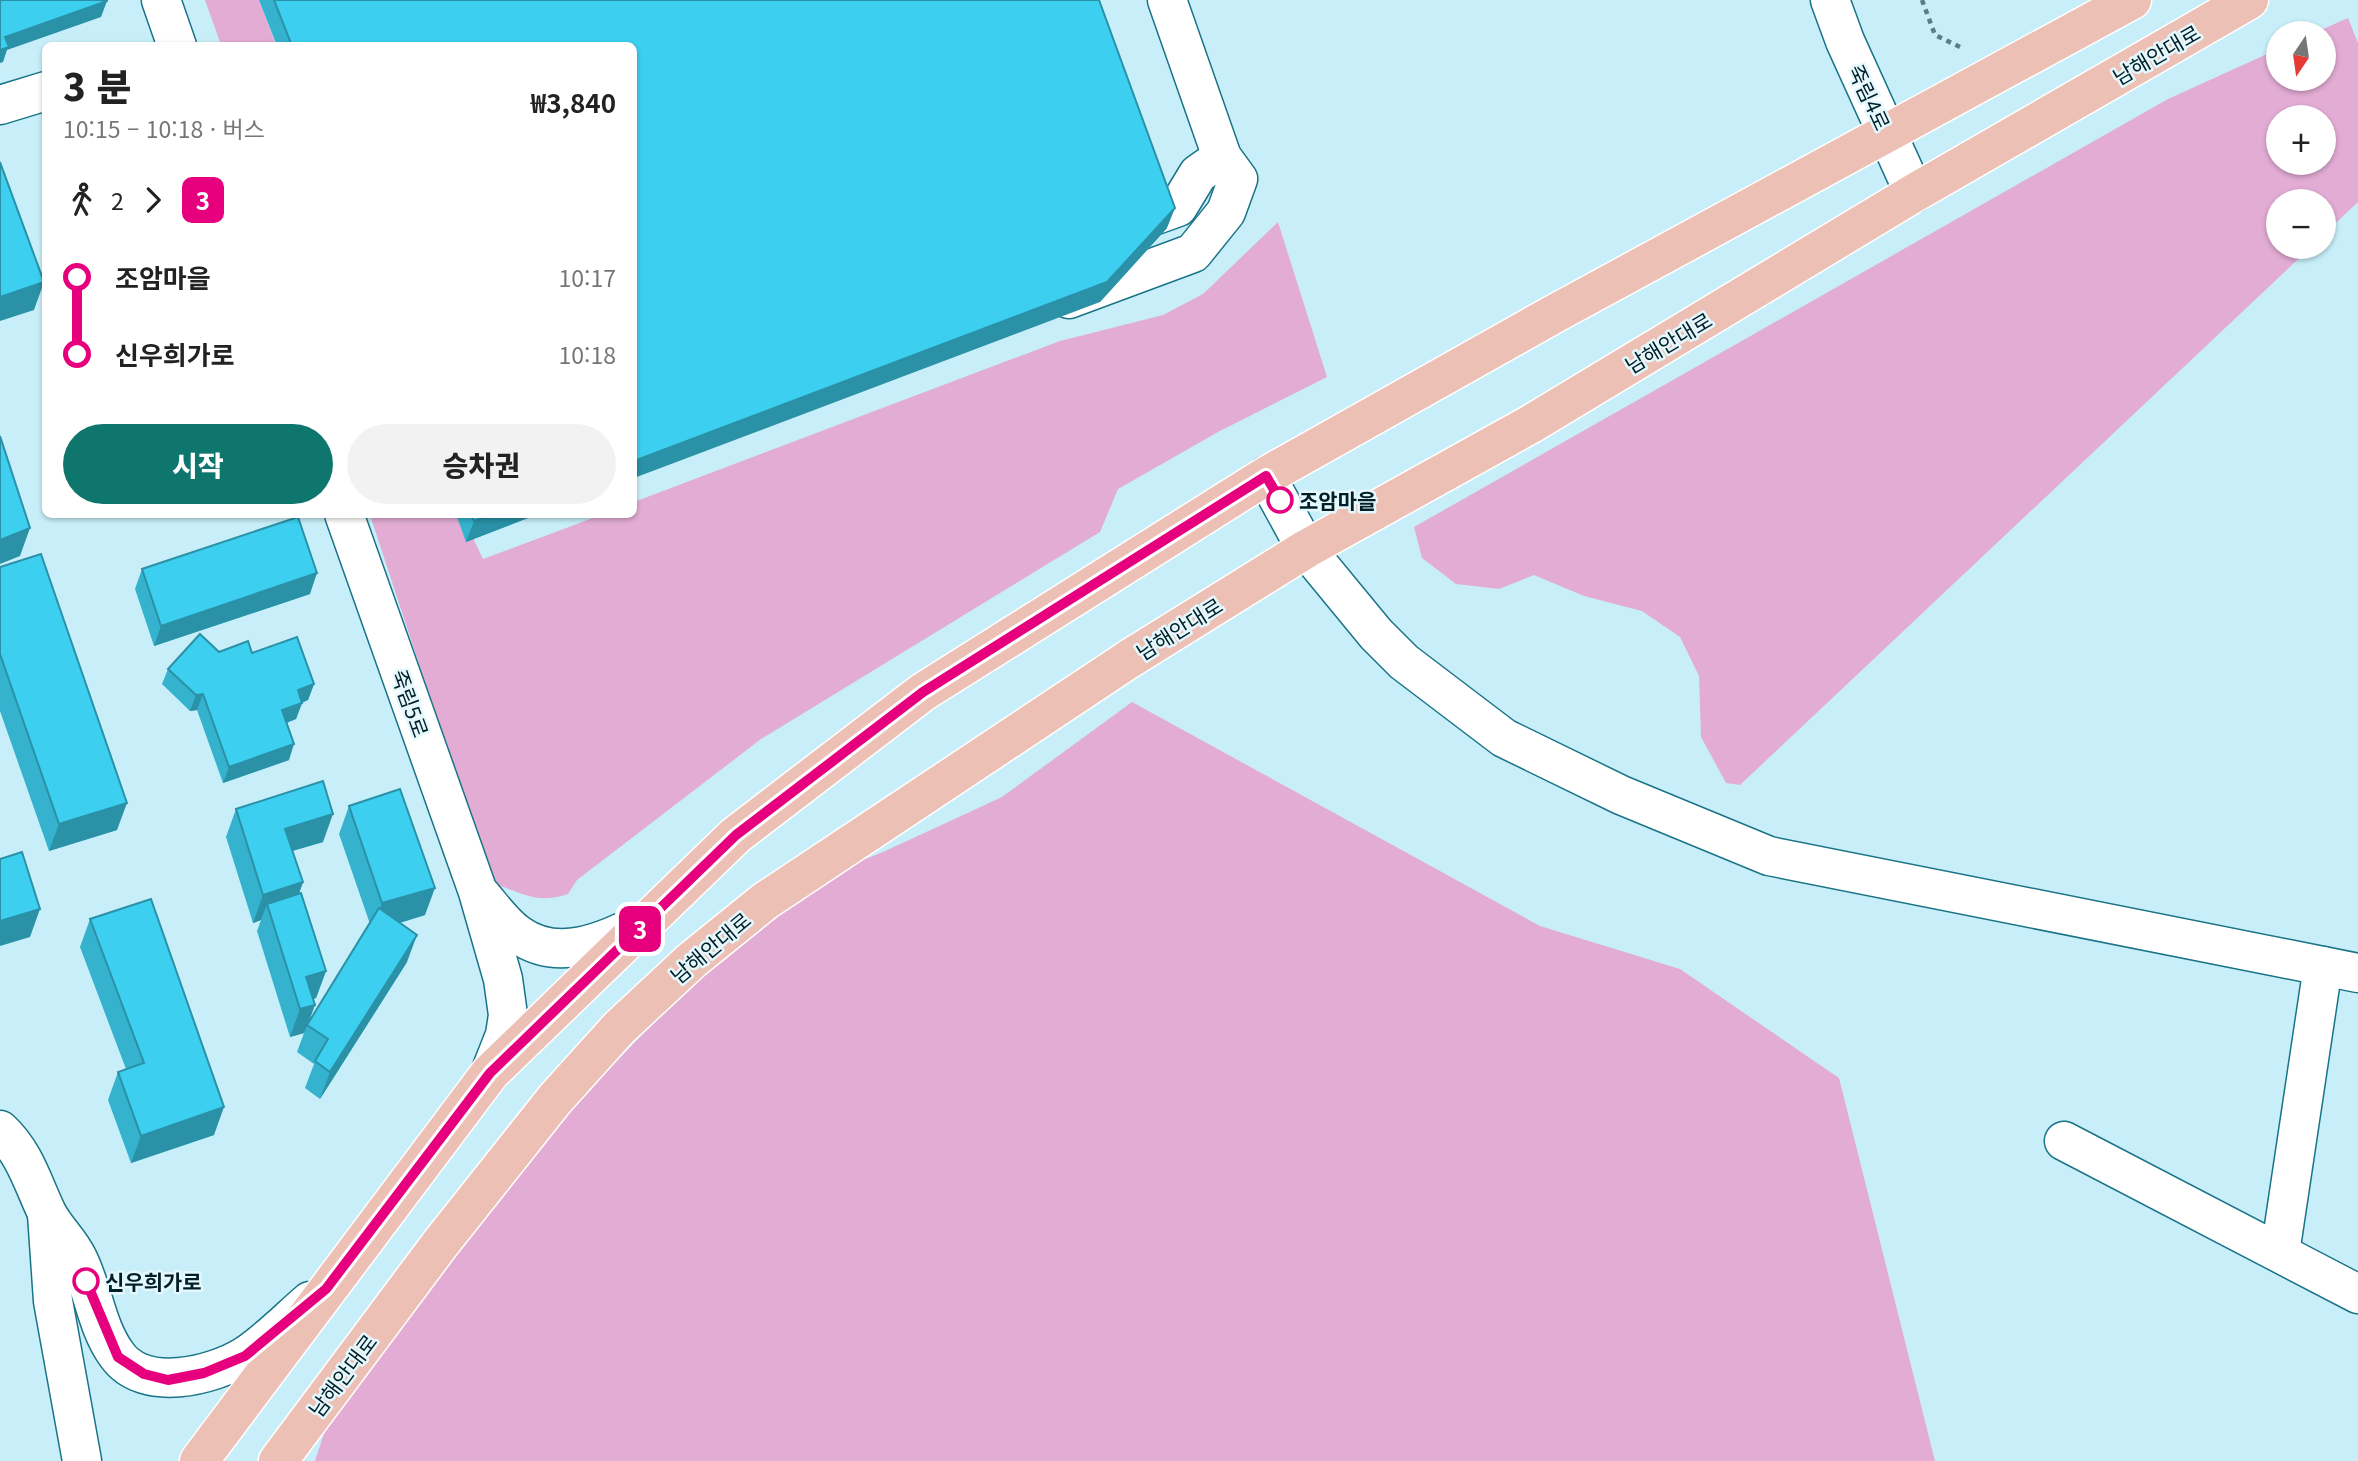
<!DOCTYPE html>
<html lang="ko">
<head>
<meta charset="utf-8">
<style>
	body { margin:0; font-family:Georgia,"Noto Sans KR",serif; background:#f2f2f2; color:#222; height:100vh; display:flex; flex-direction:column; font-size:26px; white-space:nowrap }
	* { box-sizing:border-box; margin:0 }
	p { font-size:23px; color:#767676 }
	.icon { flex:none; width:38px; height:38px; fill:none; stroke:currentColor; stroke-width:2; stroke-linecap:round; stroke-linejoin:round }
	.map { position:relative; flex:1; overflow:hidden }
	.panel { position:absolute; left:42px; top:42px; width:595px; height:476px; display:flex; flex-direction:column; background:#fff; border-radius:10px; box-shadow:0 2px 5px #0004 }
	.panel>* { flex:none }
	.badge { padding:0 14px; border-radius:10px; font-size:24px; line-height:46px }
	.needle { width:46px; rotate:193deg }
	.controls { position:absolute; left:2266px; top:21px; display:grid; gap:14px }
	.controls a { display:grid; place-items:center; width:70px; height:70px; border-radius:50%; background:#fff; box-shadow:0 2px 5px #0004; font-size:35px }
	.map>.badge { position:absolute; translate:-50% -50%; box-shadow:0 0 0 4px #fff }
	.legs { display:flex; align-items:center; gap:10px; height:77px; padding:0 21px; font-size:23px }
	.legs p { margin-inline-start:auto }
	.head { display:flex; align-items:center; justify-content:space-between; height:119px; padding:0 21px }
	h1 { font-size:38px; font-weight:800; line-height:52px }
	.cta { display:flex; gap:14px; margin-top:auto; padding:14px 21px }
	.cta a { flex:1; height:80px; border-radius:42px; background:#0f766e; color:#fff; font-size:28px; font-weight:800; line-height:80px; text-align:center }
	.cta a+a { background:#f2f2f2; color:#222 }
	ul { padding:0 21px; list-style:none }
	li { display:flex; align-items:center; gap:24px; height:77px; font-size:26px }
	li i { display:grid; place-items:center; width:10px; height:100%; margin:0 9px; background:currentColor }
	li i::after { content:''; width:18px; height:18px; margin:-9px; border:5px solid; border-radius:50%; background:#fff }
	li p { margin-inline-start:auto }
	li:first-child i { background:linear-gradient(#0000 50%,currentColor 0) }
	li:last-child i { background:linear-gradient(currentColor 50%,#0000 0) }
	.map>svg:first-child { display:block }
	.green { fill:#e2acd4; fill-rule:evenodd }
	.lines { fill:none; stroke-linecap:round; stroke-linejoin:round }
	.minor-casing { stroke:#1a7488; stroke-width:41 }
	.major-casing { stroke:#fff; stroke-width:41 }
	.path { stroke:#5a7d86; stroke-width:4.5; stroke-dasharray:5 5; stroke-linecap:butt }
	.minor { stroke:#fff; stroke-width:38 }
	.major { stroke:#ecc0b5; stroke-width:38 }
	.wall { fill:#34b2ce }
	.shaded-wall { fill:#2a91a7 }
	.building { fill:#3ccfef; stroke:#2a91a7; stroke-width:2 }
	.line-1-casing { stroke:#fff; stroke-width:16 }
	.line-1 { stroke:#e6007e; stroke-width:10 }
	.stop-1-dot { fill:#fff; stroke:#e6007e; stroke-width:3.5 }
	.labels { text-anchor:middle; dominant-baseline:central; stroke-width:5; stroke-linejoin:round; paint-order:stroke }
	.street-label { font-size:21px; fill:#001f27; stroke:#e5f8fd }
	.stop-label { font-size:21px; font-weight:bold; fill:#001f27; stroke:#e5f8fd; text-anchor:start }
</style>
</head>
<body>
<div class="map">
<svg width="2358" height="1461" viewBox="0 0 2358 1461">
	<rect width="100%" height="100%" fill="#c8eff9"/>
	<g class="green">
		<polygon points="205,0 259,0 276,45 221,45"/>
		<path d="M2348,18L2358,43V202L2324,234V201H2278V247H2311L1740,785L1726,783L1701,737L1699,676L1680,637L1642,611L1584,596L1534,575L1499,589L1456,584L1422,558L1414,527L2168,99L2278,49V79H2324V33H2314ZM2324,117V163H2278V117Z"/>
		<path d="M1278,222L1327,377L1218,432L1118,489L1100,532L761,739L577,880L568,894C535,905 522,892 491,883L370,515H462L483,559L601,515L634,514V502L1060,341L1163,315L1203,294Z"/>
		<polygon points="1132,702 1540,926 1680,969 1839,1078 1935,1461 315,1461 331,1412 519,1161 679,997 820,877 883,852 1002,797"/>
	</g>
	<g class="lines">
		<g class="minor-casing">
			<g id="minor">
				<polyline points="161,0 177,46"/>
				<polyline points="1830,0 1845,41 1914,193"/>
				<polyline points="0,105 46,91"/>
				<polyline points="1125,226 1178,207 1198,174 1222,157"/>
				<polyline points="1069,299 1193,253 1226,212 1238,179 1222,157 1167,0"/>
				<polyline points="1266,476 1306,549 1376,634 1404,662 1504,738 1621,795 1769,856 2358,973"/>
				<polyline points="344,514 478,892 503,979 508,1015 505,1035 490,1073"/>
				<path d="M482,896C493,909 505,926 519,935C559,963 604,941 642,923"/>
				<path d="M0,1130C25,1153 33,1184 47,1213C55,1229 69,1241 77,1257C93,1287 96,1327 117,1355C144,1393 212,1376 245,1356C268,1341 289,1319 310,1301"/>
				<polyline points="2064,1141 2358,1294"/>
				<polyline points="47,1214 53,1301 82,1461"/>
				<polyline points="2280,1253 2323,966"/>
			</g>
		</g>
		<g class="major-casing">
			<g id="major">
				<polyline points="199,1461 490,1073 736,835 923,692 1266,476 1554,314 2132,0"/>
				<polyline points="278,1461 440,1244 555,1099 619,1028 692,960 765,901 1129,659 1306,549 1531,424 1914,193 2249,0"/>
			</g>
		</g>
		<polyline class="path" points="1922,0 1935,35 1960,47"/>
		<use href="#minor" class="minor"/>
		<use href="#major" class="major"/>
	</g>
	<g class="wall">
		<polygon points="259,0 1099,0 1167,228 1100,302 634,46 277,46"/>
		<polygon points="46,110 46,130 42,119"/>
		<polygon points="456,514 538,514 466,542"/>
		<polygon points="0,567 117,830 49,851 0,711"/>
		<polygon points="142,569 310,594 154,646 135,589"/>
		<polygon points="219,652 252,653 314,684 308,700 302,703 296,719 287,723 289,760 223,783 197,710 190,711 162,684 168,669"/>
		<polygon points="349,806 425,915 400,923 407,962 320,1099 305,1088 314,1064 297,1052 304,1033 290,1037 257,931 261,920 253,923 226,837 236,809 323,842 292,851 303,882 299,894 326,971 316,998 313,999 315,1005 308,1024 370,924 339,834"/>
		<polygon points="90,919 214,1135 131,1163 108,1100 118,1072 126,1069 80,947"/>
	</g>
	<g class="shaded-wall">
		<polygon points="107,1 101,17 7,50 3,62 0,63 0,50 5,37"/>
		<polygon points="1175,208 1167,228 1100,302 634,478 634,461"/>
		<polygon points="44,282 34,310 0,321 0,297"/>
		<polygon points="492,514 538,514 466,542 474,521"/>
		<polygon points="30,528 20,556 0,564 0,540"/>
		<polygon points="317,573 310,594 154,646 161,626"/>
		<polygon points="314,684 308,700 292,706 298,690"/>
		<polygon points="203,694 197,710 190,711 196,695"/>
		<polygon points="302,703 296,719 276,726 282,710"/>
		<polygon points="294,744 289,760 223,783 229,767"/>
		<polygon points="127,803 117,830 49,851 59,824"/>
		<polygon points="333,814 323,842 275,856 285,829"/>
		<polygon points="303,882 293,910 267,904 261,920 253,923 263,895"/>
		<polygon points="435,888 425,915 372,931 382,903"/>
		<polygon points="40,909 30,937 0,946 0,921"/>
		<polygon points="417,935 407,962 320,1099 330,1072"/>
		<polygon points="326,971 316,998 299,1004 306,977"/>
		<polygon points="315,1005 304,1033 290,1037 300,1009"/>
		<polygon points="224,1107 214,1135 131,1163 141,1136"/>
	</g>
	<g class="building">
		<polygon points="0,0 107,0 107,1 5,37 9,47 0,50"/>
		<polygon points="274,0 1099,0 1175,208 1107,282 634,461 634,46 292,46"/>
		<polygon points="0,162 44,282 0,297"/>
		<polygon points="0,436 30,528 0,540"/>
		<polygon points="471,514 492,514 474,521"/>
		<polygon points="298,517 317,573 161,626 142,569"/>
		<polygon points="41,554 127,803 59,824 0,654 0,567"/>
		<polygon points="200,634 219,652 248,641 252,653 297,637 314,684 298,690 302,703 282,710 294,744 229,767 203,694 196,695 168,669"/>
		<polygon points="323,781 333,814 285,829 303,882 263,895 236,809"/>
		<polygon points="400,789 435,888 382,903 349,806"/>
		<polygon points="22,852 40,909 0,921 0,859"/>
		<polygon points="301,893 326,971 306,977 315,1005 300,1009 267,904"/>
		<polygon points="151,899 224,1107 141,1136 118,1072 144,1063 90,919"/>
		<polygon points="379,908 417,935 330,1072 315,1061 328,1039 307,1025"/>
	</g>
	<g class="lines">
		<g class="line-1-casing">
			<polyline id="line-1" points="86,1281 118,1357 144,1374 168,1380 204,1373 245,1356 326,1289 490,1073 736,835 923,692 1266,476 1280,500"/>
		</g>
		<use href="#line-1" class="line-1"/>
	</g>
	<g class="stop-1-dot">
		<circle cx="1280" cy="500" r="12"/>
		<circle cx="86" cy="1281" r="12"/>
	</g>
	<g class="labels">
		<g class="street-label">
			<text transform="translate(2156 54) rotate(-30)">남해안대로</text>
			<text transform="translate(1870 97) rotate(65)">죽림4로</text>
			<text transform="translate(1668 342) rotate(-31)">남해안대로</text>
			<text transform="translate(1179 628) rotate(-32)">남해안대로</text>
			<text transform="translate(411 703) rotate(70)">죽림5로</text>
			<text transform="translate(710 947) rotate(-40)">남해안대로</text>
			<text transform="translate(342 1375) rotate(-53)">남해안대로</text>
		</g>
		<g class="stop-label">
			<text x="1299" y="500">조암마을</text>
			<text x="105" y="1281">신우희가로</text>
		</g>
	</g>
</svg>
<div class="controls">
<a><svg class="needle" viewBox="-14 -14 28 28"><path d="M0-13l5 13h-10z" fill="#e53935"/><path d="M0 13l5-13h-10z" fill="#767676"/></svg></a>
<a>+</a>
<a>−</a>
</div>
<b class="badge" style="left:640px;top:929px;background:#e6007e;color:#fff">3</b>
<section class="panel">
<div class="head"><div><h1>3 분</h1><p>10:15 – 10:18 · 버스</p></div><b>₩3,840</b></div>
<div class="legs"><svg class="icon" aria-label="walk" viewBox="0 0 24 24"><circle cx="13" cy="4" r="2"/><path d="M13 8l-2 6 4 7M11 14l-3 7M7 12l3-4h3l4 4"/></svg>2<svg class="icon" aria-label="forward" viewBox="0 0 24 24"><path d="M9 5l7 7-7 7"/></svg><b class="badge" style="background:#e6007e;color:#fff">3</b></div>
<ul>
<li><i style="color:#e6007e"></i><b>조암마을</b><p>10:17</p></li>
<li><i style="color:#e6007e"></i><b>신우희가로</b><p>10:18</p></li>
</ul>
<div class="cta"><a>시작</a><a>승차권</a></div>
</section>
</div>
</body>
</html>
